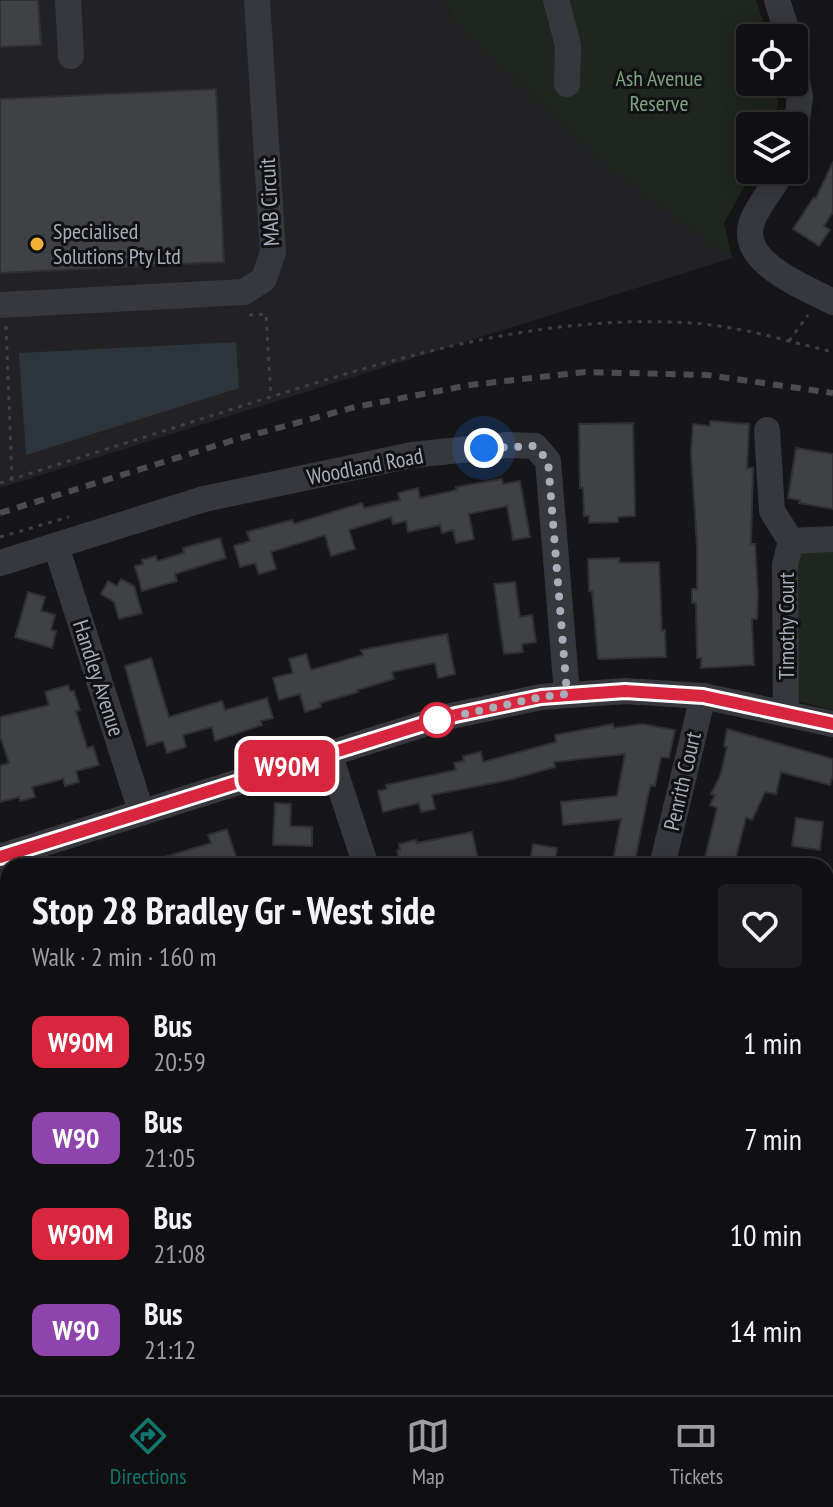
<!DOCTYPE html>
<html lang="en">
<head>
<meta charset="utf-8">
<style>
	body { margin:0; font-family:"PT Sans Narrow",sans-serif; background:#1e1e20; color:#f1f3f6; height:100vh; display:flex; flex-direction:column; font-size:30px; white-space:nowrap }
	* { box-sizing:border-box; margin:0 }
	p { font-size:26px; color:#9c9d9f }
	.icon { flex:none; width:44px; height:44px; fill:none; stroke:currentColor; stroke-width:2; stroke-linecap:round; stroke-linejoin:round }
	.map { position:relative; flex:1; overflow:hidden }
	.panel { position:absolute; left:0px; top:858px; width:834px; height:538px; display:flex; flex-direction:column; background:#101012; border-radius:24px 24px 0 0; box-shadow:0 4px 20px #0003,0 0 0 2px #303032 }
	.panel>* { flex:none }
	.badge { padding:0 16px; border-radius:12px; font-size:28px; line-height:52px }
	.tools { position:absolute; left:736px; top:24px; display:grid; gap:16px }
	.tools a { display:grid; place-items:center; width:72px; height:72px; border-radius:8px; background:#101012; box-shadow:0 4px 20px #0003,0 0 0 2px #303032; font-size:40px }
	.you { position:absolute; width:40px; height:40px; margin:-20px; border:6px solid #fff; border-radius:50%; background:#1a73e8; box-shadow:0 0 0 12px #1a73e833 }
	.map>.badge { position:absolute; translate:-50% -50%; box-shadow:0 0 0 4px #fff }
	.round { display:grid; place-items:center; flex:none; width:84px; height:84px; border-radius:8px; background:#1e1e20 }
	.headline { display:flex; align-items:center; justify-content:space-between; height:136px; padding:0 32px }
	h1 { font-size:38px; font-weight:800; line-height:60px }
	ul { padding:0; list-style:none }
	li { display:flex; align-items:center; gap:24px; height:96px; padding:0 32px }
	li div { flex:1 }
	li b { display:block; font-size:30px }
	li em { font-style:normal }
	li .badge { min-width:88px; font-weight:700; text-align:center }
	.tab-bar { display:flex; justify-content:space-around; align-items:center; height:112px; border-top:2px solid #303032; background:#101012; font-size:22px; color:#9c9d9f }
	.tab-bar a { display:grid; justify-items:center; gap:4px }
	.tab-bar .on { color:#0f766e }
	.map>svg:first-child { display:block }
	.built { fill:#222225 }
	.green { fill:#1e261f }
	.water { fill:#2c353c }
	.building { fill:#404145; stroke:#303034; stroke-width:2 }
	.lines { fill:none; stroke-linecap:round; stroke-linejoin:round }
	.path { stroke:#3d3f44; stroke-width:3; stroke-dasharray:4 6; stroke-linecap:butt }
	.minor { stroke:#37383d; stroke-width:26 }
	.rail { stroke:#4a4c52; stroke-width:6; stroke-dasharray:10 8; stroke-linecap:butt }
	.line-casing { stroke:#fff; stroke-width:18 }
	.line { stroke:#d7263d; stroke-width:12 }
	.walk { stroke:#a8adb8; stroke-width:8; stroke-dasharray:0 14.4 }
	.poi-dot { fill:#f2b134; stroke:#111113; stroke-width:3 }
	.stop-dot { fill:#fff; stroke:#d7263d; stroke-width:4 }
	.labels { text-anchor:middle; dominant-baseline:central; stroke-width:6; stroke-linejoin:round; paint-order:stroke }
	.park-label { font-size:22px; fill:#7fa381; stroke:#111113 }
	.street-label { font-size:22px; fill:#a8adb8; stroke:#111113 }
	.poi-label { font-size:22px; fill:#a8adb8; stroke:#111113; text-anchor:start }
</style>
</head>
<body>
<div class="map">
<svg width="833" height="1395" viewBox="0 0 833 1395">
	<rect width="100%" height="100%" fill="#161618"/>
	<polygon class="built" points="0,0 441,0 461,27 610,170 732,258 0,488"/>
	<g class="green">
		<polygon points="441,0 756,0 768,38 750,38 750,82 776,82 779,96 773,126 750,126 750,170 754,170 724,223 732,258 610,170 461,27"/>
		<polygon points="833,543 833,710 793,700 794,544"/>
		<polygon points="826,1016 833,1017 833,1160 826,1158"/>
	</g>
	<polygon class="water" points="236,342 239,388 26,455 19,353"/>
	<g class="building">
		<polygon points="0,0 38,0 41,45 0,47"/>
		<polygon points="216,89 224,262 0,273 0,99"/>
		<polygon points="833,162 833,212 824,226 830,230 819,246 793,229 814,197 816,198"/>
		<polygon points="710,421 749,424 747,468 753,468 751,544 755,544 758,596 757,619 752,619 754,665 701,668 701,658 697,658 696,603 692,603 692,589 697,589 697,546 691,453 693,424 710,426"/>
		<polygon points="633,423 635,516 618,517 618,522 589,523 589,516 584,516 583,488 580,488 579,424"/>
		<polygon points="796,448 833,454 833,509 799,503 800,500 788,498"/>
		<polygon points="502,479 503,484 520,481 530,537 513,540 507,506 469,514 474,539 456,543 453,530 442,533 440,525 408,532 406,521 393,524 391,517 349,530 355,549 331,556 325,535 271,552 276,569 259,574 255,563 240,567 234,546 250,541 247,532 292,520 294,524 362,503 364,508 400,500 398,493 418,488 420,498 457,490 456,487"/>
		<polygon points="220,538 226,558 175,574 177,581 142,591 135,566 143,564 142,560 156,556 157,561 184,553 183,548"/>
		<polygon points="619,558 620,563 659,562 662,631 665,630 666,657 598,659 592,591 589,591 588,559"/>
		<polygon points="121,579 134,586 142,613 119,619 114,602 101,594 108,581 117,586"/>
		<polygon points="515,582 520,617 532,615 536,642 522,644 523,652 504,654 494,584"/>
		<polygon points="28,592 45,597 41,611 55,615 51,630 56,631 52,648 15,637"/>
		<polygon points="447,634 455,674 438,678 435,663 392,672 394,679 357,690 358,692 320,703 321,707 305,712 300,694 279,700 273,678 293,673 289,659 306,654 311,670 363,655 361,650"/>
		<polygon points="151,658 169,717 222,701 225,710 267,698 273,718 261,721 262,725 215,741 212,727 183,735 186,747 167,753 163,741 147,746 125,666"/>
		<polygon points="68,685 70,691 74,691 80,710 76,711 87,748 93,746 99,765 76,771 79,782 65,786 63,779 32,787 35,797 20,801 19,797 0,802 0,766 9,763 0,736 0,717 49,705 45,692"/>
		<polygon points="613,724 614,728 642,724 675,730 669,758 661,757 655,786 651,785 648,795 634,866 612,866 621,819 563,825 561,802 617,796 625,754 554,762 555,767 509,780 432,795 435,809 421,812 419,803 383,812 378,791 387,789 386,785 456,770 454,763 464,761 463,756 481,752 483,762 556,742 555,735"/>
		<polygon points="727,729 833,759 833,775 830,785 781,772 776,794 765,792 752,820 746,817 734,866 703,866 717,808 710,805 715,795 711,794 720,776 727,747 724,746"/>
		<polygon points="275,803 291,804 290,826 312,827 312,846 273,845"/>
		<polygon points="796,818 823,822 820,850 792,846"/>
		<polygon points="227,829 239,866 148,866 148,862 211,843 208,835"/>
		<polygon points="472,832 479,863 468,866 400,866 397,850 400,850 399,844 416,840 417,843"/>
		<polygon points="533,844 557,848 554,866 529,866"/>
	</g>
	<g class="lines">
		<g class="path">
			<polyline points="249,315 266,314 271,397"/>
			<polyline points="6,326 12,478"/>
			<polyline points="789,341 808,315"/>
			<path d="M0,483C81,457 161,432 242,406C387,360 537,313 691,323C739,326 787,341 833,352"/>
			<polyline points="0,537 69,517"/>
		</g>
		<g class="minor">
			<polyline points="68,0 71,56"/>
			<polyline points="556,0 568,45 567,84"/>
			<polyline points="777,0 789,38"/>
			<polyline points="794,63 800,97 794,143"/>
			<path d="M782,170C775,187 760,202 753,219C735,262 805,287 833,302"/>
			<polyline points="0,305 244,292 264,279 273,252 257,0"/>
			<polyline points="767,430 772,511 791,541"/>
			<polyline points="56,546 141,811"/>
			<polyline points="0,563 204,499 412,455 508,445 535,446 548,461 567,694"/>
			<polyline points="786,713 785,565 791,541 833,539"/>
			<polyline points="329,753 366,866"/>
			<polyline points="0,857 446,717 541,697 625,691 703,696 833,724"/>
			<polyline points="662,866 703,696"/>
			<polyline points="826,915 833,918"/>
			<polyline points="0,1155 8,1152"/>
			<polyline points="826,1267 833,1256"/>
			<polyline points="249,1388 251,1395"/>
			<polyline points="532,1388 535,1395"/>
		</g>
		<polyline class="rail" points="0,513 234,440 355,407 470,385 585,372 707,375 833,393"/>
	</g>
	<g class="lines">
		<g class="line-casing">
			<polyline id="line" points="0,857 446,717 541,697 625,691 703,696 833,724"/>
		</g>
		<use href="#line" class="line"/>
		<polyline class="walk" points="437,720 541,697 567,694 548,461 535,446 484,448"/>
	</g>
	<circle class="poi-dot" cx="37" cy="244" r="8"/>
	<circle class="stop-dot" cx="437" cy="720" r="16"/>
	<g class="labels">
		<g class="park-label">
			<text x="659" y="78">Ash Avenue<tspan x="659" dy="25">Reserve</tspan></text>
		</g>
		<g class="street-label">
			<text transform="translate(269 202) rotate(-93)">MAB Circuit</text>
			<text transform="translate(365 466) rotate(-11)">Woodland Road</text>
			<text transform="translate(786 626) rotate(-90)">Timothy Court</text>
			<text transform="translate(99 678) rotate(72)">Handley Avenue</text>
			<text transform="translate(682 781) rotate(-77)">Penrith Court</text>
		</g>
		<g class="poi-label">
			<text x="53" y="231">Specialised<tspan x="53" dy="25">Solutions Pty Ltd</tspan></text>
		</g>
	</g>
</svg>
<div class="tools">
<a><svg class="icon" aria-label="locate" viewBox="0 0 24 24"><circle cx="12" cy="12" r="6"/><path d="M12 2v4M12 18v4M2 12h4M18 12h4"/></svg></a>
<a><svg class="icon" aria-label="layers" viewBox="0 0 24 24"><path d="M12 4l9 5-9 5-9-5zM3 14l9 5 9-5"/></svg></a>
</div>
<div class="you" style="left:484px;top:448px"></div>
<b class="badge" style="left:287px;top:766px;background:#d7263d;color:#fff">W90M</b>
<section class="panel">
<div class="headline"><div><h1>Stop 28 Bradley Gr - West side</h1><p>Walk · 2 min · 160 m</p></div><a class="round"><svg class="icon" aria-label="heart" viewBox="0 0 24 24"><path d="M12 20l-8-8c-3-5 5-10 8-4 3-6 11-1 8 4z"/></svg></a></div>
<ul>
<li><span class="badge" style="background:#d7263d;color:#fff">W90M</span><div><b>Bus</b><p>20:59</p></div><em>1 min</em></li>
<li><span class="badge" style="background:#8e44ad;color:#fff">W90</span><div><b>Bus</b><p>21:05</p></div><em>7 min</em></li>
<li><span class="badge" style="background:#d7263d;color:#fff">W90M</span><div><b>Bus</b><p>21:08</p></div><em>10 min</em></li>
<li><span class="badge" style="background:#8e44ad;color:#fff">W90</span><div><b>Bus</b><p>21:12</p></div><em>14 min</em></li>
</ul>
</section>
</div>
<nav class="tab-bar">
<a class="on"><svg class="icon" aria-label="directions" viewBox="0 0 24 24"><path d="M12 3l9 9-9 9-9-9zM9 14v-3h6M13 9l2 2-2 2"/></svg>Directions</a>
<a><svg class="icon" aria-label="map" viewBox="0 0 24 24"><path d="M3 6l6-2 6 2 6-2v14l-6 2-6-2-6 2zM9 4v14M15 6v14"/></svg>Map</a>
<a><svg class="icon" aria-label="tickets" viewBox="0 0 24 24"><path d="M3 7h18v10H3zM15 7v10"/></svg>Tickets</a>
</nav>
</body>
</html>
